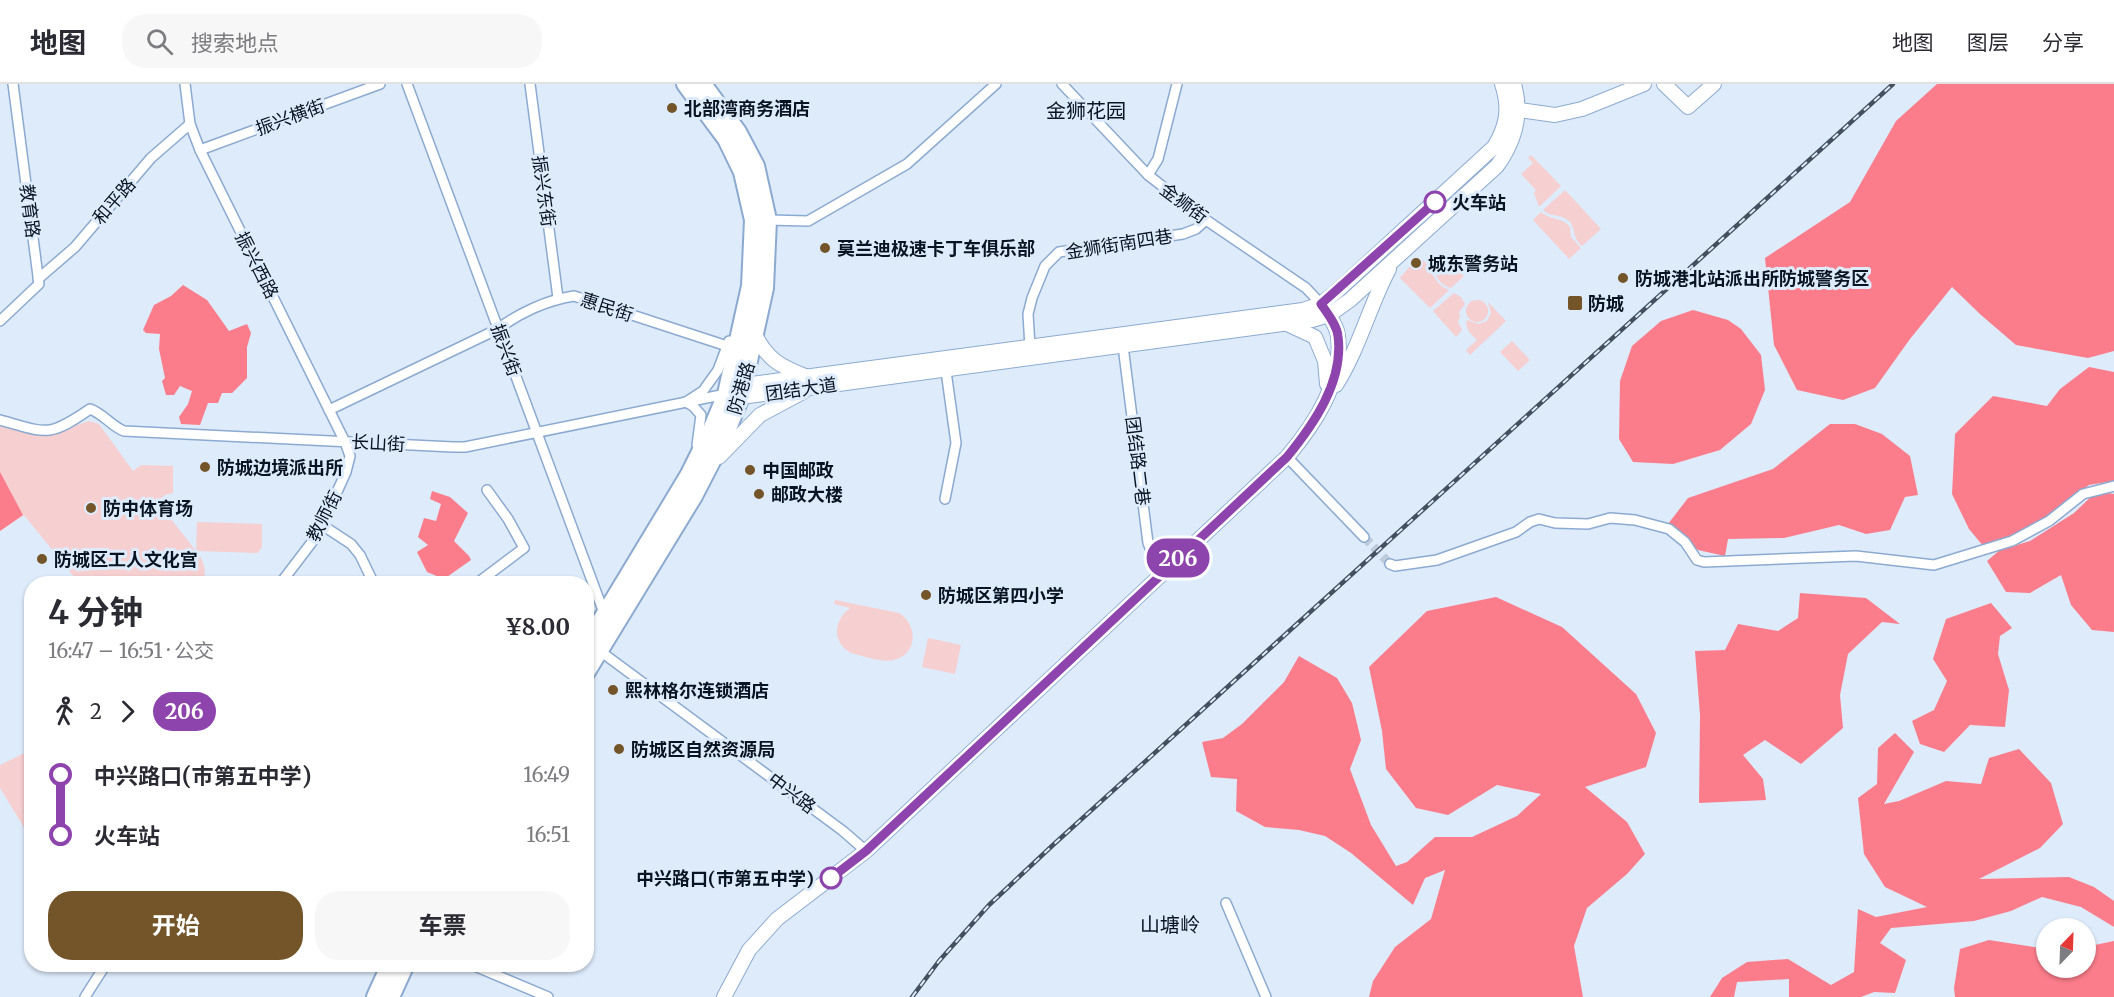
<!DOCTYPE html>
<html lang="zh">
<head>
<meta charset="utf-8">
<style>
	body { margin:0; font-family:Merriweather,"Noto Sans SC",serif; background:#f7f7f7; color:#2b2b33; height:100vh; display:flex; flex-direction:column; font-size:22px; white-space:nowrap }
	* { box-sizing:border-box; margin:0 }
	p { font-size:20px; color:#7c7c81 }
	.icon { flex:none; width:33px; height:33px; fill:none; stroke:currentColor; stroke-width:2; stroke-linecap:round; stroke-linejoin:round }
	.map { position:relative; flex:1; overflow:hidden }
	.drawer { position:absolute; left:24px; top:492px; width:570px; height:396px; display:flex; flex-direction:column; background:#fff; border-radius:24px; box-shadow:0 2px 4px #0004 }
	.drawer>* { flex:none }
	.badge { padding:0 12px; border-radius:20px; font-size:21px; line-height:39px }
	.needle { width:39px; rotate:23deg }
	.fabs { position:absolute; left:2036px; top:834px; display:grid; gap:12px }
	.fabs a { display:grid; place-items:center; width:60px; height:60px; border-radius:50%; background:#fff; box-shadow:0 2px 4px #0004; font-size:30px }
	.map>.badge { position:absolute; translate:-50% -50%; box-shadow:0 0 0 3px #fff }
	.legs { display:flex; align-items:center; gap:9px; height:66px; padding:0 24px; font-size:20px }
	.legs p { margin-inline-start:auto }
	.head { display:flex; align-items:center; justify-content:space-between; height:102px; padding:0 24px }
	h1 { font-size:33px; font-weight:700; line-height:45px }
	.cta { display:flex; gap:12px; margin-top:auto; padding:12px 24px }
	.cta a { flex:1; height:69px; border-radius:24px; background:#735529; color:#fff; font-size:24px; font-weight:700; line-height:69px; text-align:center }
	.cta a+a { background:#f7f7f7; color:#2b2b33 }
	ul { padding:0 24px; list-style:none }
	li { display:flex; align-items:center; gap:21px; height:60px; font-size:22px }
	li i { display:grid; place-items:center; width:9px; height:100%; margin:0 8px; background:currentColor }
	li i::after { content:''; width:15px; height:15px; margin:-8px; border:4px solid; border-radius:50%; background:#fff }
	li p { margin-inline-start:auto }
	li:first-child i { background:linear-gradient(#0000 50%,currentColor 0) }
	li:last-child i { background:linear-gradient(currentColor 50%,#0000 0) }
	header { display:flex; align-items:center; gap:36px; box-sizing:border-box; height:84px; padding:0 30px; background:#fff; border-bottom:2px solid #e1e1e2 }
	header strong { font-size:28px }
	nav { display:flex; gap:33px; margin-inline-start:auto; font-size:21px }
	.search { width:420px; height:54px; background:#f7f7f7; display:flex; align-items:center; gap:15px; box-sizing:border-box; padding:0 21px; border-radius:24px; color:#7c7c81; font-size:22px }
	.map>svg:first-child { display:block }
	.green { fill:#f6cfd1 }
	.forest { fill:#fb7d8b }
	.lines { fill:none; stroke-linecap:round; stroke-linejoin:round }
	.street-tunnel { stroke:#becbda; stroke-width:9; stroke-dasharray:9 4.5; stroke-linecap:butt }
	.street-casing { stroke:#8caad0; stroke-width:12 }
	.secondary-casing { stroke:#8caad0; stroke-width:16 }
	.highway-casing { stroke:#8caad0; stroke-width:20 }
	.street { stroke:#fff; stroke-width:9 }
	.secondary { stroke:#fff; stroke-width:14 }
	.highway { stroke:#fff; stroke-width:16 }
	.rail-casing { stroke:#44505e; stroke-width:4.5 }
	.rail { stroke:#deebfb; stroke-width:2; stroke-dasharray:7; stroke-linecap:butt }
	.line-1-casing { stroke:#fff; stroke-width:14 }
	.line-1 { stroke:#8e44ad; stroke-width:9 }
	.poi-dot { fill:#735529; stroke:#deebfb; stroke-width:2 }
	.stop-1-dot { fill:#fff; stroke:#8e44ad; stroke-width:3 }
	.labels { text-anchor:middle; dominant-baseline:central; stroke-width:6; stroke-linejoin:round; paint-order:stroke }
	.poi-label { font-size:18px; font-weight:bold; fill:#091422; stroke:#deebfb; text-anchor:start }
	.street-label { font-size:18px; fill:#091422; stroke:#deebfb }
	.stop-label { font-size:18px; font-weight:bold; fill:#091422; stroke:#deebfb; text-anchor:start }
	.neighbourhood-label { font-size:20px; fill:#091422; stroke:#deebfb }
</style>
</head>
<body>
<header>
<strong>地图</strong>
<div class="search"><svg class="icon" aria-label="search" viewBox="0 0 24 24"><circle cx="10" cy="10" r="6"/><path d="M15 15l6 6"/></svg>搜索地点</div>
<nav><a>地图</a><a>图层</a><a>分享</a></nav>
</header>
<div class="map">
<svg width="2114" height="913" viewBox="0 0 2114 913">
	<rect width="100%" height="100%" fill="#deebfb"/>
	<g class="green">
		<polygon points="1531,71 1561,102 1539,123 1534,109 1536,106 1521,90 1533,79 1528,74"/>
		<path d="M1565,106L1601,145L1582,162C1572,154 1576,144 1569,137C1561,130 1550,133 1543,126Z"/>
		<path d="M1541,128C1550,136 1562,133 1570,143L1571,153L1581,164L1569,175L1533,136Z"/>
		<path d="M1423,176C1434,188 1433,199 1449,206L1430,224L1400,194L1410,182L1413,185Z"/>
		<path d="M1435,176L1447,189L1455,183L1464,192L1451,204C1436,198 1438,193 1430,180Z"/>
		<polygon points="1454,209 1461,213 1465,220 1459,228 1460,233 1458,238 1462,246 1456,253 1433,227"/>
		<circle cx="1477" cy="227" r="11"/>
		<polygon points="1488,218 1506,237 1470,271 1466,266 1477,256 1469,248 1466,240 1467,236 1479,240 1487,237 1491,229"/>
		<polygon points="1512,257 1530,276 1518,287 1500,268"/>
		<path d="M89,337L99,340L133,387L141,381L173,382V409L165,411L157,417L196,467L197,438L262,440V463L258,469L197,467C203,477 208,487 202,500L79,499L24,431L0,447V393H2L0,388V342L48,351Z"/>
		<path d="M835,516L899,529C918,541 918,570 894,576C882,579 863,572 851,569C832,558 833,537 850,524L834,520Z"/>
		<polygon points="928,554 961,561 955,590 922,583"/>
		<polygon points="31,666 31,755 0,704 0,681"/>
	</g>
	<g class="forest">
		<polygon points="1937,0 2114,0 2114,267 2088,274 2016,261 1981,231 1952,203 1910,255 1875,304 1843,316 1797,306 1774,261 1765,174 1850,118 1896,37"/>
		<polygon points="183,201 207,216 229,247 247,240 251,249 247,263 247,294 232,309 222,309 218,319 208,319 200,341 181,340 179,333 188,320 192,307 180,302 174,311 166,311 162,297 165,294 159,265 160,250 146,249 143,246 154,221 171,212"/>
		<polygon points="1693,226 1728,236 1741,245 1761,271 1765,306 1751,340 1720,366 1673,380 1633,378 1619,355 1620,297 1632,262 1661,237"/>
		<polygon points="2089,283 2114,288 2114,397 2089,401 2042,438 1984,463 1969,445 1952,410 1955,350 1993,312 2047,322 2060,305"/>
		<polygon points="1830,340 1855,340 1882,350 1910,372 1918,411 1905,413 1890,446 1866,450 1839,441 1784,454 1728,455 1725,472 1698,466 1668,440 1688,414 1773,385"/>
		<polygon points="0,388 23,431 0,447"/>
		<polygon points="432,407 450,413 468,429 454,457 469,472 471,476 444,495 427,488 417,468 428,461 418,453 424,434 436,437 441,420 430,415"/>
		<polygon points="2097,407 2114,410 2114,548 2092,546 2071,521 2061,491 2030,509 2006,508 1987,477 2000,466 2030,457 2074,429"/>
		<polygon points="1800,509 1866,514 1900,540 1882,538 1848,570 1840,611 1843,644 1801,680 1765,656 1743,671 1763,695 1766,716 1699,719 1700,631 1695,567 1725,566 1738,540 1778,547 1798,534"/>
		<polygon points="1496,513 1562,543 1636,610 1656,649 1646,683 1585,703 1627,738 1645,770 1627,790 1587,824 1574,862 1583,913 1369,913 1373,897 1395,863 1431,835 1445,786 1425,794 1413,821 1351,769 1325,752 1299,746 1265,743 1236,727 1237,695 1211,693 1202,658 1223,654 1242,640 1284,598 1299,572 1337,594 1352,619 1361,656 1350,685 1371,741 1396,782 1407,778 1435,753 1472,753 1517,732 1541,710 1497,701 1448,731 1416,724 1386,685 1382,647 1369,583 1427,527"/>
		<polygon points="1991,519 2012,544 2000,552 1998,570 2009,606 2005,643 1970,641 1944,668 1920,660 1912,637 1934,626 1947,597 1933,575 1946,535"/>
		<polygon points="1895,649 1914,668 1884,720 1899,717 1946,697 1981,700 1989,674 2019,665 2051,699 2063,740 2040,764 1979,795 2069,793 2094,803 2114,817 2114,843 2081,823 2042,813 2011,827 1974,837 1891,844 1880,859 1906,876 1895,909 1874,908 1861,913 1789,913 1789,895 1737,898 1734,913 1710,913 1722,894 1747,878 1788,875 1831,901 1854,888 1858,825 1876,833 1927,823 1885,803 1864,770 1858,714 1877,700 1878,664"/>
		<polygon points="1989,856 2046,865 2046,884 2085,884 2085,863 2114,857 2114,913 1955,913 1954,904 1960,865"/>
	</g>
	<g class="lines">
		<polyline class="street-tunnel" points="1364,453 1390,480"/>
		<g class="street-casing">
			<g id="street">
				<polyline points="185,0 190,40 200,66 345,358 350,372 346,388 322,441 312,458 280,500"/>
				<polyline points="407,0 604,529"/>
				<polyline points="530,0 558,214"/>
				<polyline points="1062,0 1148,91 1206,136 1306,204 1321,220"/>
				<polyline points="200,66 380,0"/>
				<polyline points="1148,91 1158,75 1177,0"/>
				<polyline points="768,136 808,137 907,80 996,0"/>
				<polyline points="38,195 75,163 151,74 190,40"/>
				<polyline points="0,237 39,200 13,0"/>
				<polyline points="1123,262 1148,459 1161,490"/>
				<polyline points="1030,263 1028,230 1032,214 1045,182 1059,168 1183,150 1196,145 1206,136"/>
				<polyline points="945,280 956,359 945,415"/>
				<path d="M329,326L498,245C519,229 547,216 574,212L727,262"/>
				<path d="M0,336C47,349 48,354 90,325C104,330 111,342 124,347L453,363H465L726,310"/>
				<polyline points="697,361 701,331 693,322 686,318 703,307 718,286 729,257"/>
				<polyline points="1287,373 1364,453"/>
				<polyline points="322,441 351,460 360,471 374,500"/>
				<polyline points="1390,480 1395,482 1437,476 1516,448 1530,438 1539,435 1555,439 1588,440 1610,434 1635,436 1669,445 1685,458 1697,476 1704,478 1856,472 1934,481 2012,457 2049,437 2083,410 2114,402"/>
				<polyline points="476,500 524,464 508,435 487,406"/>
				<polyline points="600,567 843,747 866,767"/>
				<polyline points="1226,819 1266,913"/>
				<polyline points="470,880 548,913"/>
				<polyline points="85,913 106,880"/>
			</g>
		</g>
		<g class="secondary-casing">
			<g id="secondary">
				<polyline points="1664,0 1688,23 1714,0"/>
				<polyline points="1513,25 1555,31 1582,25 1644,0"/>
				<polyline points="1287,240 1315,253 1325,277 1327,300"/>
				<path d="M755,251C768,276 780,282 805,292"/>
				<path d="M1336,301C1359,265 1369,223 1389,185"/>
				<path d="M736,305L744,301L1303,226L1321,220L1336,208L1494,63C1507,42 1510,24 1502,0"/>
				<path d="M731,311L741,313L809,304L1312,236L1329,231L1350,216L1497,82C1515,57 1523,31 1514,0"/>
				<polyline points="719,373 760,331 803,308"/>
				<path d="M724,913L749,866L777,835L866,767L1287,373C1314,341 1344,297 1338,252C1337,241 1327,229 1321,220"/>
			</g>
		</g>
		<g class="highway-casing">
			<g id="highway">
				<polyline points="586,561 688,392 711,346 726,310 750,202 753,136 742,88 726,55 685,0"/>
				<polyline points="586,589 694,412 724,354 741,313 765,204 768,136 756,82 738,48 703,0"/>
				<polyline points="375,913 390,880"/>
				<polyline points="391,913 406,880"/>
			</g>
		</g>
		<use href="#street" class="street"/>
		<use href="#secondary" class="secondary"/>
		<use href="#highway" class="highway"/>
		<g class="rail-casing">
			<polyline id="rail" points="912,913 939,877 989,821 1053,761 1893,0"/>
		</g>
		<use href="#rail" class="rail"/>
	</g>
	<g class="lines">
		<g class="line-1-casing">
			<path id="line-1" d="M831,794L866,767L1287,373C1314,340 1344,297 1338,252C1337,241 1327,229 1321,220L1435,118"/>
		</g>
		<use href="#line-1" class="line-1"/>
	</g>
	<g class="poi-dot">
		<circle cx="672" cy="24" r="6"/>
		<circle cx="825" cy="164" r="6"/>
		<circle cx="1416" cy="179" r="6"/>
		<circle cx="1623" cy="194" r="6"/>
		<rect x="1567" y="211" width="16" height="16" rx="3"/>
		<circle cx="205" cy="383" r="6"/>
		<circle cx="750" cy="386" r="6"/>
		<circle cx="759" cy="410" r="6"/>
		<circle cx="91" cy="424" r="6"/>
		<circle cx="42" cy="475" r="6"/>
		<circle cx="926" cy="511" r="6"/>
		<circle cx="613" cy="606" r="6"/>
		<circle cx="619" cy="665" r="6"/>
	</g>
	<g class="stop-1-dot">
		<circle cx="1435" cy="118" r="10"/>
		<circle cx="831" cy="794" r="10"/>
	</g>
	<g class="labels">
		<g class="poi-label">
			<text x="684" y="24">北部湾商务酒店</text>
			<text x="837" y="164">莫兰迪极速卡丁车俱乐部</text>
			<text x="1428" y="179">城东警务站</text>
			<text x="1635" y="194">防城港北站派出所防城警务区</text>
			<text x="1588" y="219">防城</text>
			<text x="217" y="383">防城边境派出所</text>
			<text x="762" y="386">中国邮政</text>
			<text x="771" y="410">邮政大楼</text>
			<text x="103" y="424">防中体育场</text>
			<text x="54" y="475">防城区工人文化宫</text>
			<text x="938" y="511">防城区第四小学</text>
			<text x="625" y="606">熙林格尔连锁酒店</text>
			<text x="631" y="665">防城区自然资源局</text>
		</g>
		<g class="street-label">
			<text transform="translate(290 33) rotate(-20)">振兴横街</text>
			<text transform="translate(544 107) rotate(82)">振兴东街</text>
			<text transform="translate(114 117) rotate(-49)">和平路</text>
			<text transform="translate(1184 119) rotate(37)">金狮街</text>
			<text transform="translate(30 127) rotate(83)">教育路</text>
			<text transform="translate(1119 160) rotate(-9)">金狮街南四巷</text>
			<text transform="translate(257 181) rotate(63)">振兴西路</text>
			<text transform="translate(607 223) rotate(18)">惠民街</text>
			<text transform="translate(506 266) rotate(70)">振兴街</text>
			<text transform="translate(741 304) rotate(-74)">防港路</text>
			<text transform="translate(801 305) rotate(-8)">团结大道</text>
			<text transform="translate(378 359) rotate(3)">长山街</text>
			<text transform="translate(1138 377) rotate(83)">团结路二巷</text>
			<text transform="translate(324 432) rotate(-63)">教师街</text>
			<text transform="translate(792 709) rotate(37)">中兴路</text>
		</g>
		<g class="stop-label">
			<text x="1452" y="118">火车站</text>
			<text x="814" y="794" text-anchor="end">中兴路口(巿第五中学)</text>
		</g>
		<g class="neighbourhood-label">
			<text x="1086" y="26">金狮花园</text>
			<text x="1170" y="840">山塘岭</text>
		</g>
	</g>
</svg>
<div class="fabs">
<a><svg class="needle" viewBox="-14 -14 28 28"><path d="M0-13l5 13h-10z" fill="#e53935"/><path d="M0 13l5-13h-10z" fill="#7c7c81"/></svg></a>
</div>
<b class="badge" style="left:1178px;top:474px;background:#8e44ad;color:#fff">206</b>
<section class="drawer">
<div class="head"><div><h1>4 分钟</h1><p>16:47 – 16:51 · 公交</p></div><b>¥8.00</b></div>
<div class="legs"><svg class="icon" aria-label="walk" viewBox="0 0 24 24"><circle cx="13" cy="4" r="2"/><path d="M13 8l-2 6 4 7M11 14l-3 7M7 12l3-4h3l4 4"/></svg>2<svg class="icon" aria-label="forward" viewBox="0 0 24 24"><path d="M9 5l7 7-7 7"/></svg><b class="badge" style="background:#8e44ad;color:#fff">206</b></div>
<ul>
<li><i style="color:#8e44ad"></i><b>中兴路口(巿第五中学)</b><p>16:49</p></li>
<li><i style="color:#8e44ad"></i><b>火车站</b><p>16:51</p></li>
</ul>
<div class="cta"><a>开始</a><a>车票</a></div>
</section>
</div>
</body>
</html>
